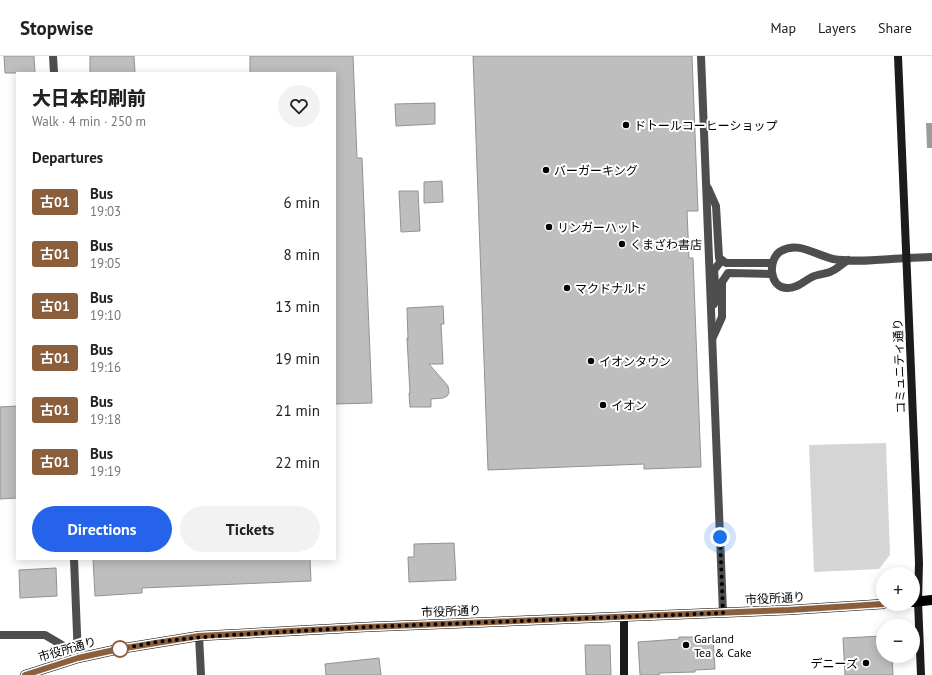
<!DOCTYPE html>
<html lang="en">
<head>
<meta charset="utf-8">
<style>
	body { margin:0; font-family:"PT Sans","Noto Sans JP",sans-serif; background:#f2f2f2; color:#202124; height:100vh; display:flex; flex-direction:column; font-size:15px; white-space:nowrap }
	* { box-sizing:border-box; margin:0 }
	p { font-size:13px; color:#757577 }
	.icon { flex:none; width:22px; height:22px; fill:none; stroke:currentColor; stroke-width:2; stroke-linecap:round; stroke-linejoin:round }
	.map { position:relative; flex:1; overflow:hidden }
	.sheet { position:absolute; left:16px; top:16px; width:320px; height:488px; display:flex; flex-direction:column; background:#fff; border-radius:0px; box-shadow:0 2px 10px #0003 }
	.sheet>* { flex:none }
	.badge { padding:0 8px; border-radius:3px; font-size:14px; line-height:26px }
	.buttons { position:absolute; left:876px; top:511px; display:grid; gap:8px }
	.buttons a { display:grid; place-items:center; width:44px; height:44px; border-radius:50%; background:#fff; box-shadow:0 2px 10px #0003; font-size:20px }
	.you { position:absolute; width:20px; height:20px; margin:-10px; border:3px solid #fff; border-radius:50%; background:#1a73e8; box-shadow:0 0 0 6px #1a73e833 }
	.map>.badge { position:absolute; translate:-50% -50%; box-shadow:0 0 0 2px #fff }
	h2 { padding:0 16px; font-size:15px; line-height:36px }
	.round { display:grid; place-items:center; flex:none; width:42px; height:42px; border-radius:21px; background:#f2f2f2 }
	.overview { display:flex; align-items:center; justify-content:space-between; height:68px; padding:0 16px }
	h1 { font-size:19px; font-weight:800; line-height:30px }
	.button { display:flex; gap:8px; margin-top:auto; padding:8px 16px }
	.button a { flex:1; height:46px; border-radius:24px; background:#2563eb; color:#fff; font-size:16px; font-weight:800; line-height:46px; text-align:center }
	.button a+a { background:#f2f2f2; color:#202124 }
	ul { padding:0; list-style:none }
	li { display:flex; align-items:center; gap:12px; height:52px; padding:0 16px }
	li div { flex:1 }
	li b { display:block; font-size:15px }
	li em { font-style:normal }
	li .badge { min-width:44px; font-weight:700; text-align:center }
	header { display:flex; align-items:center; gap:24px; box-sizing:border-box; height:56px; padding:0 20px; background:#fff; border-bottom:1px solid #e0e0e0 }
	header strong { font-size:19px }
	nav { display:flex; gap:22px; margin-inline-start:auto; font-size:14px }
	.map>svg:first-child { display:block }
	.green { fill:#d5d5d5 }
	.water { fill:#9c9c9c }
	.building { fill:#bebebe; stroke:#929292 }
	.lines { fill:none; stroke-linecap:round; stroke-linejoin:round }
	.lane { stroke:#4e4e4e; stroke-width:8 }
	.street { stroke:#4e4e4e; stroke-width:8 }
	.secondary { stroke:#1b1b1b; stroke-width:8 }
	.primary { stroke:#000; stroke-width:10 }
	.line-casing { stroke:#fff; stroke-width:9 }
	.line { stroke:#8b5e3c; stroke-width:6 }
	.walk { stroke:#000; stroke-width:4; stroke-dasharray:0 7.2 }
	.poi-dot { fill:#000; stroke:#fff; stroke-width:1.5 }
	.stop-dot { fill:#fff; stroke:#8b5e3c; stroke-width:2 }
	.labels { text-anchor:middle; dominant-baseline:central; stroke-width:4; stroke-linejoin:round; paint-order:stroke }
	.poi-label { font-size:12px; fill:#000; stroke:#fff; text-anchor:start }
	.street-label { font-size:12px; fill:#000; stroke:#fff }
</style>
</head>
<body>
<header>
<strong>Stopwise</strong>
<nav><a>Map</a><a>Layers</a><a>Share</a></nav>
</header>
<div class="map">
<svg width="932" height="619" viewBox="0 0 932 619">
	<rect width="100%" height="100%" fill="#fff"/>
	<polygon class="green" points="886,387 890,499 879,513 814,516 809,389"/>
	<polygon class="water" points="926,67 932,67 932,92 927,92"/>
	<g class="building">
		<polygon points="4,0 34,0 35,17 5,17"/>
		<polygon points="90,0 134,0 135,17 90,17"/>
		<polygon points="250,0 353,0 357,102 362,102 372,347 335,348 335,17 250,17"/>
		<polygon points="473,0 692,0 698,155 687,155 689,202 693,202 701,411 644,413 644,408 488,414"/>
		<polygon points="435,47 435,68 396,70 395,48"/>
		<polygon points="442,125 443,146 424,147 424,126"/>
		<polygon points="399,135 418,135 420,175 401,176"/>
		<polygon points="443,250 444,268 441,268 443,308 429,308 448,330 449,337 447,340 443,342 431,343 431,351 410,351 409,337 410,337 407,282 408,284 407,252"/>
		<polygon points="17,350 17,442 0,443 0,351"/>
		<polygon points="454,487 456,524 409,526 408,501 414,501 414,488"/>
		<polygon points="93,503 310,503 311,525 142,532 142,537 95,540"/>
		<polygon points="56,512 57,540 20,542 19,514"/>
		<polygon points="883,580 883,600 892,600 893,619 845,619 843,582"/>
		<polygon points="679,581 694,581 694,582 713,581 715,613 695,614 695,616 659,617 659,619 640,619 638,586 679,583"/>
		<polygon points="585,589 610,589 611,619 586,619"/>
		<polygon points="379,602 381,619 326,619 325,608"/>
	</g>
	<g class="lines">
		<g class="lane">
			<polyline points="53,0 54,17"/>
			<polyline points="701,0 723,557"/>
			<polyline points="708,132 716,150 719,202 726,207 772,207"/>
			<path d="M848,204C842,208 836,214 830,216C825,218 818,218 812,221C804,225 798,232 788,232C769,233 767,203 781,195C799,185 815,199 833,203C856,207 884,203 907,202"/>
			<polyline points="714,248 716,240 714,214 722,204"/>
			<polyline points="713,281 722,261 722,226 728,217 772,218"/>
			<polyline points="74,503 78,602"/>
		</g>
		<g class="street">
			<polyline points="907,202 932,201"/>
			<polyline points="0,579 45,579 62,589 78,602"/>
			<polyline points="199,580 201,619"/>
		</g>
		<g class="secondary">
			<polyline points="898,0 919,507 918,545 921,619"/>
			<polyline points="624,619 624,561"/>
		</g>
		<g class="primary">
			<polyline points="913,546 932,544"/>
			<polyline points="25,619 78,602 119,593 199,580 366,571 789,554 883,548"/>
		</g>
	</g>
	<g class="lines">
		<g class="line-casing">
			<polyline id="line" points="25,619 78,602 119,593 199,580 366,571 789,554 883,548"/>
		</g>
		<use href="#line" class="line"/>
		<polyline class="walk" points="120,593 156,586 214,580 366,571 723,557 720,481"/>
	</g>
	<g class="poi-dot">
		<circle cx="626" cy="69" r="4"/>
		<circle cx="546" cy="114" r="4"/>
		<circle cx="549" cy="171" r="4"/>
		<circle cx="622" cy="188" r="4"/>
		<circle cx="567" cy="232" r="4"/>
		<circle cx="591" cy="305" r="4"/>
		<circle cx="603" cy="349" r="4"/>
		<circle cx="686" cy="589" r="4"/>
		<circle cx="866" cy="607" r="4"/>
	</g>
	<circle class="stop-dot" cx="120" cy="593" r="8"/>
	<g class="labels">
		<g class="poi-label">
			<text x="634" y="69">ドトールコーヒーショップ</text>
			<text x="554" y="114">バーガーキング</text>
			<text x="557" y="171">リンガーハット</text>
			<text x="630" y="188">くまざわ書店</text>
			<text x="575" y="232">マクドナルド</text>
			<text x="599" y="305">イオンタウン</text>
			<text x="611" y="349">イオン</text>
			<text x="694" y="582">Garland<tspan x="694" dy="14">Tea &amp; Cake</tspan></text>
			<text x="858" y="607" text-anchor="end">デニーズ</text>
		</g>
		<g class="street-label">
			<text transform="translate(899 310) rotate(-92)">コミュニティ通り</text>
			<text transform="translate(775 542) rotate(-3)">市役所通り</text>
			<text transform="translate(451 555) rotate(-2)">市役所通り</text>
			<text transform="translate(67 593) rotate(-16)">市役所通り</text>
		</g>
	</g>
</svg>
<div class="buttons">
<a>+</a>
<a>−</a>
</div>
<div class="you" style="left:720px;top:481px"></div>
<section class="sheet">
<div class="overview"><div><h1>大日本印刷前</h1><p>Walk · 4 min · 250 m</p></div><a class="round"><svg class="icon" aria-label="heart" viewBox="0 0 24 24"><path d="M12 20l-8-8c-3-5 5-10 8-4 3-6 11-1 8 4z"/></svg></a></div>
<h2>Departures</h2>
<ul>
<li><span class="badge" style="background:#8b5e3c;color:#fff">古01</span><div><b>Bus</b><p>19:03</p></div><em>6 min</em></li>
<li><span class="badge" style="background:#8b5e3c;color:#fff">古01</span><div><b>Bus</b><p>19:05</p></div><em>8 min</em></li>
<li><span class="badge" style="background:#8b5e3c;color:#fff">古01</span><div><b>Bus</b><p>19:10</p></div><em>13 min</em></li>
<li><span class="badge" style="background:#8b5e3c;color:#fff">古01</span><div><b>Bus</b><p>19:16</p></div><em>19 min</em></li>
<li><span class="badge" style="background:#8b5e3c;color:#fff">古01</span><div><b>Bus</b><p>19:18</p></div><em>21 min</em></li>
<li><span class="badge" style="background:#8b5e3c;color:#fff">古01</span><div><b>Bus</b><p>19:19</p></div><em>22 min</em></li>
</ul>
<div class="button"><a>Directions</a><a>Tickets</a></div>
</section>
</div>
</body>
</html>
